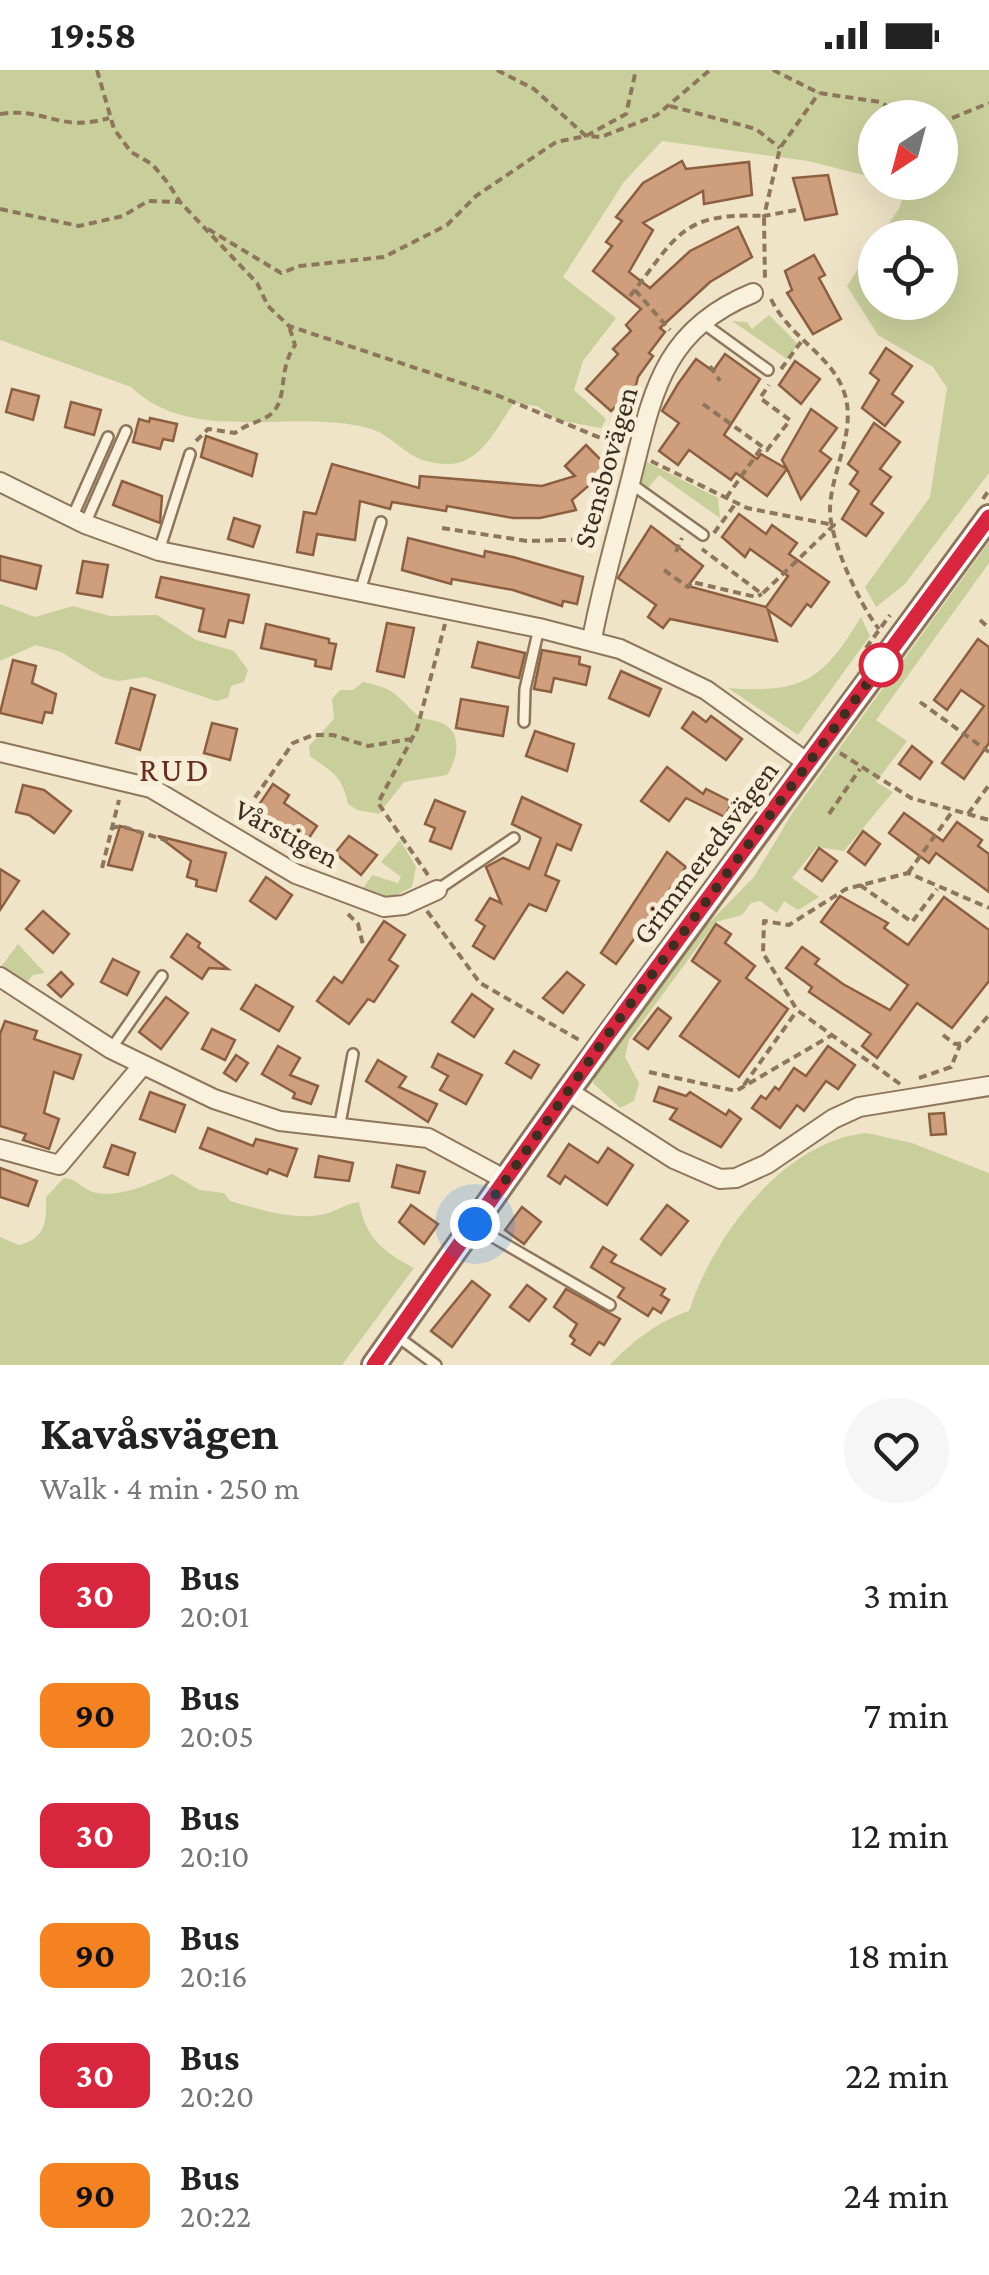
<!DOCTYPE html>
<html lang="en">
<head>
<meta charset="utf-8">
<style>
	body { margin:0; font-family:"Crimson Pro",serif; background:#f6f6f6; color:#222; height:100vh; display:flex; flex-direction:column; font-size:38px; white-space:nowrap }
	* { box-sizing:border-box; margin:0 }
	p { font-size:32px; color:#767676 }
	.icon { flex:none; width:55px; height:55px; fill:none; stroke:currentColor; stroke-width:2; stroke-linecap:round; stroke-linejoin:round }
	.map { position:relative; height:1295px; overflow:hidden }
	.details { display:flex; flex-direction:column; background:#fff; flex:1 }
	.details>* { flex:none }
	.badge { padding:0 20px; border-radius:15px; font-size:35px; line-height:65px }
	.needle { width:65px; rotate:216deg }
	.fabs { position:absolute; left:858px; top:30px; display:grid; gap:20px }
	.fabs a { display:grid; place-items:center; width:100px; height:100px; border-radius:50%; background:#fff; box-shadow:0 10px 40px #0002; font-size:50px }
	.you { position:absolute; width:50px; height:50px; margin:-25px; border:8px solid #fff; border-radius:50%; background:#1a73e8; box-shadow:0 0 0 15px #1a73e833 }
	.map>.badge { position:absolute; translate:-50% -50%; box-shadow:0 0 0 5px #fff }
	.round { display:grid; place-items:center; flex:none; width:105px; height:105px; border-radius:52px; background:#f6f6f6 }
	.head { display:flex; align-items:center; justify-content:space-between; height:170px; padding:0 40px }
	h1 { font-size:48px; font-weight:700; line-height:75px }
	ul { padding:0; list-style:none }
	li { display:flex; align-items:center; gap:30px; height:120px; padding:0 40px }
	li div { flex:1 }
	li b { display:block; font-size:38px }
	li em { font-style:normal }
	li .badge { min-width:110px; font-weight:700; text-align:center }
	.status { display:flex; justify-content:space-between; align-items:center; height:70px; padding:0 50px; background:#fff; direction:ltr }
	.status svg { height:28px; fill:currentColor }
	.map>svg:first-child { display:block }
	.green { fill:#c9cf9b }
	.building { fill:#cf9f7d; stroke:#8d5f41; stroke-width:2.5 }
	.lines { fill:none; stroke-linecap:round; stroke-linejoin:round }
	.service-casing { stroke:#8d765c; stroke-width:14 }
	.minor-casing { stroke:#8d765c; stroke-width:22 }
	.tertiary-casing { stroke:#8d765c; stroke-width:28 }
	.path { stroke:#8d765c; stroke-width:4; stroke-dasharray:8 5; stroke-linecap:butt }
	.service { stroke:#faf1dc; stroke-width:9 }
	.minor { stroke:#faf1dc; stroke-width:18 }
	.tertiary { stroke:#faf1dc; stroke-width:22 }
	.line-casing { stroke:#fff; stroke-width:22 }
	.line { stroke:#d7263d; stroke-width:15 }
	.walk { stroke:#3d2e20; stroke-width:10; stroke-dasharray:0 18 }
	.stop-dot { fill:#fff; stroke:#d7263d; stroke-width:5 }
	.labels { text-anchor:middle; dominant-baseline:central; stroke-width:10; stroke-linejoin:round; paint-order:stroke }
	.street-label { font-size:30px; fill:#3d2e20; stroke:#f7eed8 }
	.quarter-label { font-size:35px; letter-spacing:2.5px; fill:#6b2e1e; stroke:#f7eed8 }
</style>
</head>
<body>
<div class="status"><b>19:58</b><svg viewBox="0 0 49 12"><path d="M0 12V9h3v3zM5 12V6h3v6zM10 12V3h3v9zM15 12V0h3v12zM26 1h20v11H26zM47 4h2v5h-2z"/></svg></div>
<div class="map">
<svg width="989" height="1295" viewBox="0 0 989 1295">
	<rect width="100%" height="100%" fill="#f0e4c8"/>
	<g class="green">
		<path d="M0,0H989V403L905,514L876,537L865,517L930,427L947,318L933,297L878,265L847,216L875,174V232H940V168L879,167L899,139L906,117L892,113L940,112V48H875V108L808,91L662,71L624,112L563,207L616,248L583,291L574,320L606,349L601,358L557,350L537,336L514,333C498,355 482,393 450,394C406,395 399,367 368,358C293,338 192,376 131,317L0,270Z"/>
		<polygon points="769,245 798,274 787,289 732,251 747,252 752,259"/>
		<polygon points="645,391 718,428 720,448 659,405 648,418 641,414"/>
		<polygon points="989,472 989,493 876,650 907,671 876,712 893,722 844,781 817,777 792,808 819,827 798,840 784,831 777,843 760,831 751,833 742,845 716,852 629,970 625,987 639,1013 634,1031 620,1038 593,1013 596,1003 698,864 754,807 793,742"/>
		<polygon points="0,534 35,547 73,536 110,546 157,545 196,570 234,581 248,600 244,612 231,616 228,628 216,631 145,607 118,611 102,607 61,582 36,575 0,591"/>
		<path d="M861,547L870,566L798,665L728,618C804,624 823,609 861,547Z"/>
		<path d="M363,612C394,618 396,625 416,644C422,650 432,649 439,652C464,660 458,689 447,705L404,712L379,744L357,740L348,734C342,705 333,703 310,686L309,676L334,649L332,629L340,620H353Z"/>
		<polygon points="400,770 416,797 412,817 391,828 362,820 372,805 398,813 401,807 381,792"/>
		<polygon points="18,874 45,903 33,905 25,915 0,898"/>
		<path d="M867,1063L912,1073L989,1103V1295H610C630,1273 660,1250 689,1241C713,1167 784,1070 867,1063Z"/>
		<path d="M172,1104L200,1120L224,1123L230,1131C259,1139 291,1150 320,1145C334,1143 344,1134 359,1132C365,1167 383,1182 414,1198L342,1295H0V1167L19,1175C45,1169 47,1152 46,1127L64,1108C78,1109 81,1118 93,1122C117,1129 150,1114 172,1104Z"/>
	</g>
	<g class="building">
		<polygon points="682,91 686,99 749,92 752,125 704,134 703,121 643,153 653,160 629,202 650,218 690,181 738,157 752,187 710,212 660,258 665,262 649,283 653,286 638,307 635,319 611,341 586,319 618,284 613,279 631,261 626,255 641,239 593,201 612,176 606,172 622,151 616,147 643,113"/>
		<polygon points="828,105 837,144 805,150 793,108"/>
		<polygon points="814,185 825,205 819,208 841,249 813,264 787,223 792,220 785,201"/>
		<polygon points="886,278 912,296 892,324 903,332 885,356 862,338 879,310 870,303"/>
		<polygon points="725,284 760,309 724,365 757,389 761,384 787,399 782,390 811,339 837,358 820,381 831,389 801,429 787,399 767,426 736,403 731,410 689,380 678,395 659,381 679,353 662,341 678,314 696,289 713,301"/>
		<polygon points="795,291 820,309 801,334 779,315"/>
		<polygon points="12,319 39,326 33,350 6,342"/>
		<polygon points="71,332 101,340 94,365 65,357"/>
		<polygon points="150,348 177,354 173,371 163,369 160,379 133,372 139,349 149,352"/>
		<polygon points="874,353 900,372 880,399 891,407 871,434 883,443 866,466 842,449 859,421 850,414 858,402 848,394"/>
		<polygon points="206,366 257,384 252,406 201,387"/>
		<polygon points="586,375 609,398 572,430 576,440 540,448 513,448 447,436 446,441 392,432 390,439 360,431 355,470 317,464 313,485 297,482 304,442 316,444 332,394 419,418 420,406 542,416 575,406 565,396"/>
		<polygon points="122,411 162,426 160,453 113,435"/>
		<polygon points="739,444 766,464 772,455 797,473 789,484 829,512 811,537 807,534 791,556 768,540 777,571 670,549 663,558 648,547 656,535 618,508 651,456 703,496 688,516 766,537 788,506 750,479 745,487 722,467"/>
		<polygon points="234,448 260,456 253,477 228,469"/>
		<polygon points="408,468 484,487 485,481 513,487 583,507 577,534 563,531 562,536 513,520 452,509 451,514 402,500"/>
		<polygon points="0,486 41,496 36,519 0,510"/>
		<polygon points="83,491 108,495 102,527 77,523"/>
		<polygon points="161,507 249,525 243,553 229,550 225,567 199,561 204,539 156,527"/>
		<polygon points="387,553 414,558 404,607 377,601"/>
		<polygon points="266,554 329,569 329,573 336,574 331,599 315,596 316,590 261,578"/>
		<polygon points="978,569 989,577 989,673 964,709 942,693 984,636 961,620 947,640 934,630"/>
		<polygon points="478,572 525,583 519,608 472,597"/>
		<polygon points="542,580 580,587 579,594 590,597 586,615 554,608 551,622 534,619"/>
		<polygon points="13,590 36,596 32,613 56,624 52,643 45,642 42,653 0,643"/>
		<polygon points="621,601 661,619 649,646 609,628"/>
		<polygon points="131,618 155,625 140,680 116,673"/>
		<polygon points="461,629 508,637 503,666 456,658"/>
		<polygon points="693,642 706,652 711,646 742,669 726,690 682,658"/>
		<polygon points="212,653 237,659 230,690 204,683"/>
		<polygon points="535,661 574,674 567,701 526,686"/>
		<polygon points="912,676 932,692 920,709 899,694"/>
		<polygon points="667,697 703,724 706,719 732,732 725,747 686,728 669,751 641,731"/>
		<polygon points="273,714 289,725 284,733 317,756 304,775 287,763 281,773 248,751"/>
		<polygon points="23,715 44,720 71,741 54,763 29,745 16,742"/>
		<polygon points="522,727 581,755 571,780 557,774 545,805 559,811 546,841 529,834 494,889 473,876 485,856 476,850 490,828 501,833 486,797 503,788 529,799 541,768 512,754"/>
		<polygon points="435,730 465,742 451,779 430,771 435,758 425,754"/>
		<polygon points="904,743 943,771 957,752 982,770 978,776 989,784 989,822 936,783 929,793 889,763"/>
		<polygon points="120,756 143,763 132,800 108,795"/>
		<polygon points="863,761 880,774 865,795 848,782"/>
		<polygon points="158,766 226,783 216,821 196,816 197,810 187,807 191,791"/>
		<polygon points="349,766 377,785 361,805 335,783"/>
		<polygon points="819,778 837,791 822,811 805,799"/>
		<polygon points="667,782 686,797 616,894 601,883"/>
		<polygon points="0,799 19,811 0,840"/>
		<polygon points="266,807 292,825 276,849 250,831"/>
		<polygon points="840,826 888,853 884,858 908,875 944,827 989,860 989,911 952,958 917,933 877,988 862,976 871,964 809,922 812,917 786,898 802,877 819,889 815,894 843,914 890,940 908,915 821,852"/>
		<polygon points="43,841 69,864 53,883 26,859"/>
		<polygon points="384,851 405,865 389,890 398,896 374,932 368,929 349,954 317,931 334,907 342,913"/>
		<polygon points="716,854 731,864 725,873 755,896 746,908 788,939 739,1007 680,966 720,911 692,891"/>
		<polygon points="187,864 200,873 198,877 228,899 209,898 202,909 171,887"/>
		<polygon points="113,889 139,902 127,925 101,912"/>
		<polygon points="61,902 73,914 61,927 48,915"/>
		<polygon points="567,902 584,915 563,943 543,928"/>
		<polygon points="256,915 293,937 279,961 241,939"/>
		<polygon points="472,924 493,939 474,967 452,952"/>
		<polygon points="166,927 188,943 161,979 139,962"/>
		<polygon points="658,938 671,948 648,979 634,969"/>
		<polygon points="5,951 37,961 34,969 81,985 73,1009 54,1002 44,1043 59,1049 49,1079 23,1070 26,1064 0,1056 0,964"/>
		<polygon points="212,959 235,970 225,990 202,979"/>
		<polygon points="278,976 300,988 290,1005 318,1016 311,1034 293,1028 295,1023 262,1004"/>
		<polygon points="828,976 855,995 838,1019 826,1011 804,1041 797,1035 780,1058 752,1038 761,1026 766,1029 775,1017 779,1020 794,998 806,1006"/>
		<polygon points="514,981 539,995 531,1008 506,993"/>
		<polygon points="438,984 482,1005 466,1034 440,1020 448,1006 432,997"/>
		<polygon points="236,985 248,993 236,1011 224,1003"/>
		<polygon points="378,990 406,1007 399,1017 437,1034 428,1052 366,1011"/>
		<polygon points="659,1017 686,1026 690,1022 726,1045 729,1040 741,1049 721,1077 670,1049 677,1039 654,1031"/>
		<polygon points="150,1022 185,1035 175,1062 140,1049"/>
		<polygon points="944,1043 946,1064 931,1065 929,1044"/>
		<polygon points="208,1058 253,1076 256,1069 297,1079 287,1106 269,1099 267,1104 200,1078"/>
		<polygon points="569,1074 598,1093 608,1078 633,1095 607,1135 565,1106 560,1114 548,1106"/>
		<polygon points="112,1075 135,1083 128,1105 104,1097"/>
		<polygon points="319,1086 353,1093 349,1111 315,1107"/>
		<polygon points="397,1095 425,1102 419,1123 392,1117"/>
		<polygon points="0,1098 37,1111 28,1136 0,1127"/>
		<polygon points="411,1135 438,1154 424,1174 399,1152"/>
		<polygon points="667,1135 688,1151 661,1185 641,1169"/>
		<polygon points="522,1137 541,1152 524,1174 505,1160"/>
		<polygon points="603,1177 616,1185 611,1192 665,1219 661,1225 669,1230 661,1243 653,1238 648,1246 618,1227 624,1218 591,1197"/>
		<polygon points="472,1211 490,1225 452,1277 431,1261"/>
		<polygon points="527,1215 546,1229 529,1251 510,1237"/>
		<polygon points="566,1219 620,1249 604,1275 599,1272 590,1285 572,1274 575,1270 570,1266 577,1254 554,1237"/>
	</g>
	<g class="lines">
		<g class="service-casing">
			<g id="service">
				<polyline points="703,253 768,300"/>
				<polyline points="630,413 703,465"/>
				<polyline points="72,448 108,367"/>
				<polyline points="85,454 126,361"/>
				<polyline points="159,481 190,384"/>
				<polyline points="360,521 381,452"/>
				<polyline points="524,652 525,619 539,558"/>
				<polyline points="437,820 514,768"/>
				<polyline points="111,979 162,906"/>
				<polyline points="339,1059 353,984"/>
				<polyline points="474,1156 610,1235"/>
				<polyline points="398,1267 436,1295"/>
			</g>
		</g>
		<g class="minor-casing">
			<g id="minor">
				<polyline points="0,412 85,454 159,481 539,558 620,579 706,620 809,694"/>
				<path d="M592,569C602,516 617,465 630,413C652,327 660,261 753,223"/>
				<polyline points="0,682 151,718 296,804 384,837 404,835 437,820"/>
				<polyline points="0,907 111,979 214,1029 280,1051 428,1068 506,1110"/>
				<polyline points="568,1021 674,1089 720,1109 736,1108 767,1094 833,1049 859,1037 989,1016"/>
				<polyline points="0,1079 59,1095 142,996"/>
			</g>
		</g>
		<g class="tertiary-casing">
			<polyline id="tertiary" points="374,1295 568,1021 989,447"/>
		</g>
		<g class="path">
			<polyline points="97,0 114,59 131,82 152,94 168,113 180,132 257,213 268,236 289,256 494,324 620,376"/>
			<polyline points="497,0 534,19 586,66 601,67 657,45 710,0"/>
			<polyline points="773,0 819,23 880,32 908,48"/>
			<polyline points="670,36 756,59 780,78"/>
			<path d="M0,44C46,37 59,63 109,48"/>
			<polyline points="940,53 989,33"/>
			<polyline points="0,139 79,156 123,146 148,131 180,132"/>
			<polyline points="796,140 764,146 780,78 819,23"/>
			<polyline points="208,159 281,203 300,196 384,187 447,155 476,126 556,72 586,66 626,44 636,0"/>
			<polyline points="635,220 670,260"/>
			<path d="M630,226C677,167 680,142 764,146L765,211"/>
			<path d="M771,229C790,269 833,285 845,325C856,363 831,401 830,439C829,468 860,536 879,559"/>
			<polyline points="710,296 720,311"/>
			<polyline points="781,299 801,272"/>
			<polyline points="703,334 767,380 790,350 760,328 769,315"/>
			<path d="M196,371L208,359L235,363C246,354 263,351 271,344C289,328 277,301 295,275L289,256"/>
			<polyline points="651,391 747,438 834,455 762,524 702,479"/>
			<polyline points="726,428 762,377"/>
			<polyline points="983,429 989,420"/>
			<polyline points="442,458 527,471 597,469"/>
			<polyline points="714,463 736,433"/>
			<polyline points="676,482 682,468"/>
			<polyline points="664,500 688,517 692,512 756,527 762,524"/>
			<polyline points="980,550 989,558"/>
			<polyline points="866,578 890,545"/>
			<polyline points="920,632 989,682"/>
			<polyline points="840,683 911,728 989,750"/>
			<polyline points="829,744 860,699"/>
			<polyline points="968,744 989,715"/>
			<polyline points="240,749 293,673 313,665 333,665 368,676 411,669"/>
			<polyline points="111,758 121,756 168,771"/>
			<polyline points="102,798 119,730"/>
			<polyline points="908,803 952,742"/>
			<polyline points="428,805 378,733 417,659 445,554"/>
			<polyline points="860,815 912,852 937,819"/>
			<polyline points="427,841 480,913 581,971"/>
			<polyline points="348,844 358,854 363,875"/>
			<polyline points="943,965 955,974 965,973 989,945"/>
			<polyline points="649,1002 736,1021 832,965"/>
			<polyline points="919,1008 951,997 960,975"/>
			<polyline points="900,1014 797,940 763,883 764,851 789,855 846,819 908,803 989,838"/>
			<polyline points="744,1015 796,942"/>
		</g>
		<use href="#service" class="service"/>
		<use href="#minor" class="minor"/>
		<use href="#tertiary" class="tertiary"/>
	</g>
	<g class="lines">
		<g class="line-casing">
			<polyline id="line" points="374,1295 606,967 989,447"/>
		</g>
		<use href="#line" class="line"/>
		<polyline class="walk" points="475,1154 606,967 881,595"/>
	</g>
	<circle class="stop-dot" cx="881" cy="595" r="20"/>
	<g class="labels">
		<g class="street-label">
			<text transform="translate(605 397) rotate(-74)">Stensbovägen</text>
			<text transform="translate(287 763) rotate(28)">Vårstigen</text>
			<text transform="translate(705 782) rotate(-53)">Grimmeredsvägen</text>
		</g>
		<g class="quarter-label">
			<text x="175" y="699">RUD</text>
		</g>
	</g>
</svg>
<div class="fabs">
<a><svg class="needle" viewBox="-14 -14 28 28"><path d="M0-13l5 13h-10z" fill="#e53935"/><path d="M0 13l5-13h-10z" fill="#767676"/></svg></a>
<a><svg class="icon" aria-label="locate" viewBox="0 0 24 24"><circle cx="12" cy="12" r="6"/><path d="M12 2v4M12 18v4M2 12h4M18 12h4"/></svg></a>
</div>
<div class="you" style="left:475px;top:1154px"></div>
</div>
<section class="details">
<div class="head"><div><h1>Kavåsvägen</h1><p>Walk · 4 min · 250 m</p></div><a class="round"><svg class="icon" aria-label="heart" viewBox="0 0 24 24"><path d="M12 20l-8-8c-3-5 5-10 8-4 3-6 11-1 8 4z"/></svg></a></div>
<ul>
<li><span class="badge" style="background:#d7263d;color:#fff">30</span><div><b>Bus</b><p>20:01</p></div><em>3 min</em></li>
<li><span class="badge" style="background:#f58220;color:#111">90</span><div><b>Bus</b><p>20:05</p></div><em>7 min</em></li>
<li><span class="badge" style="background:#d7263d;color:#fff">30</span><div><b>Bus</b><p>20:10</p></div><em>12 min</em></li>
<li><span class="badge" style="background:#f58220;color:#111">90</span><div><b>Bus</b><p>20:16</p></div><em>18 min</em></li>
<li><span class="badge" style="background:#d7263d;color:#fff">30</span><div><b>Bus</b><p>20:20</p></div><em>22 min</em></li>
<li><span class="badge" style="background:#f58220;color:#111">90</span><div><b>Bus</b><p>20:22</p></div><em>24 min</em></li>
</ul>
</section>
</body>
</html>
